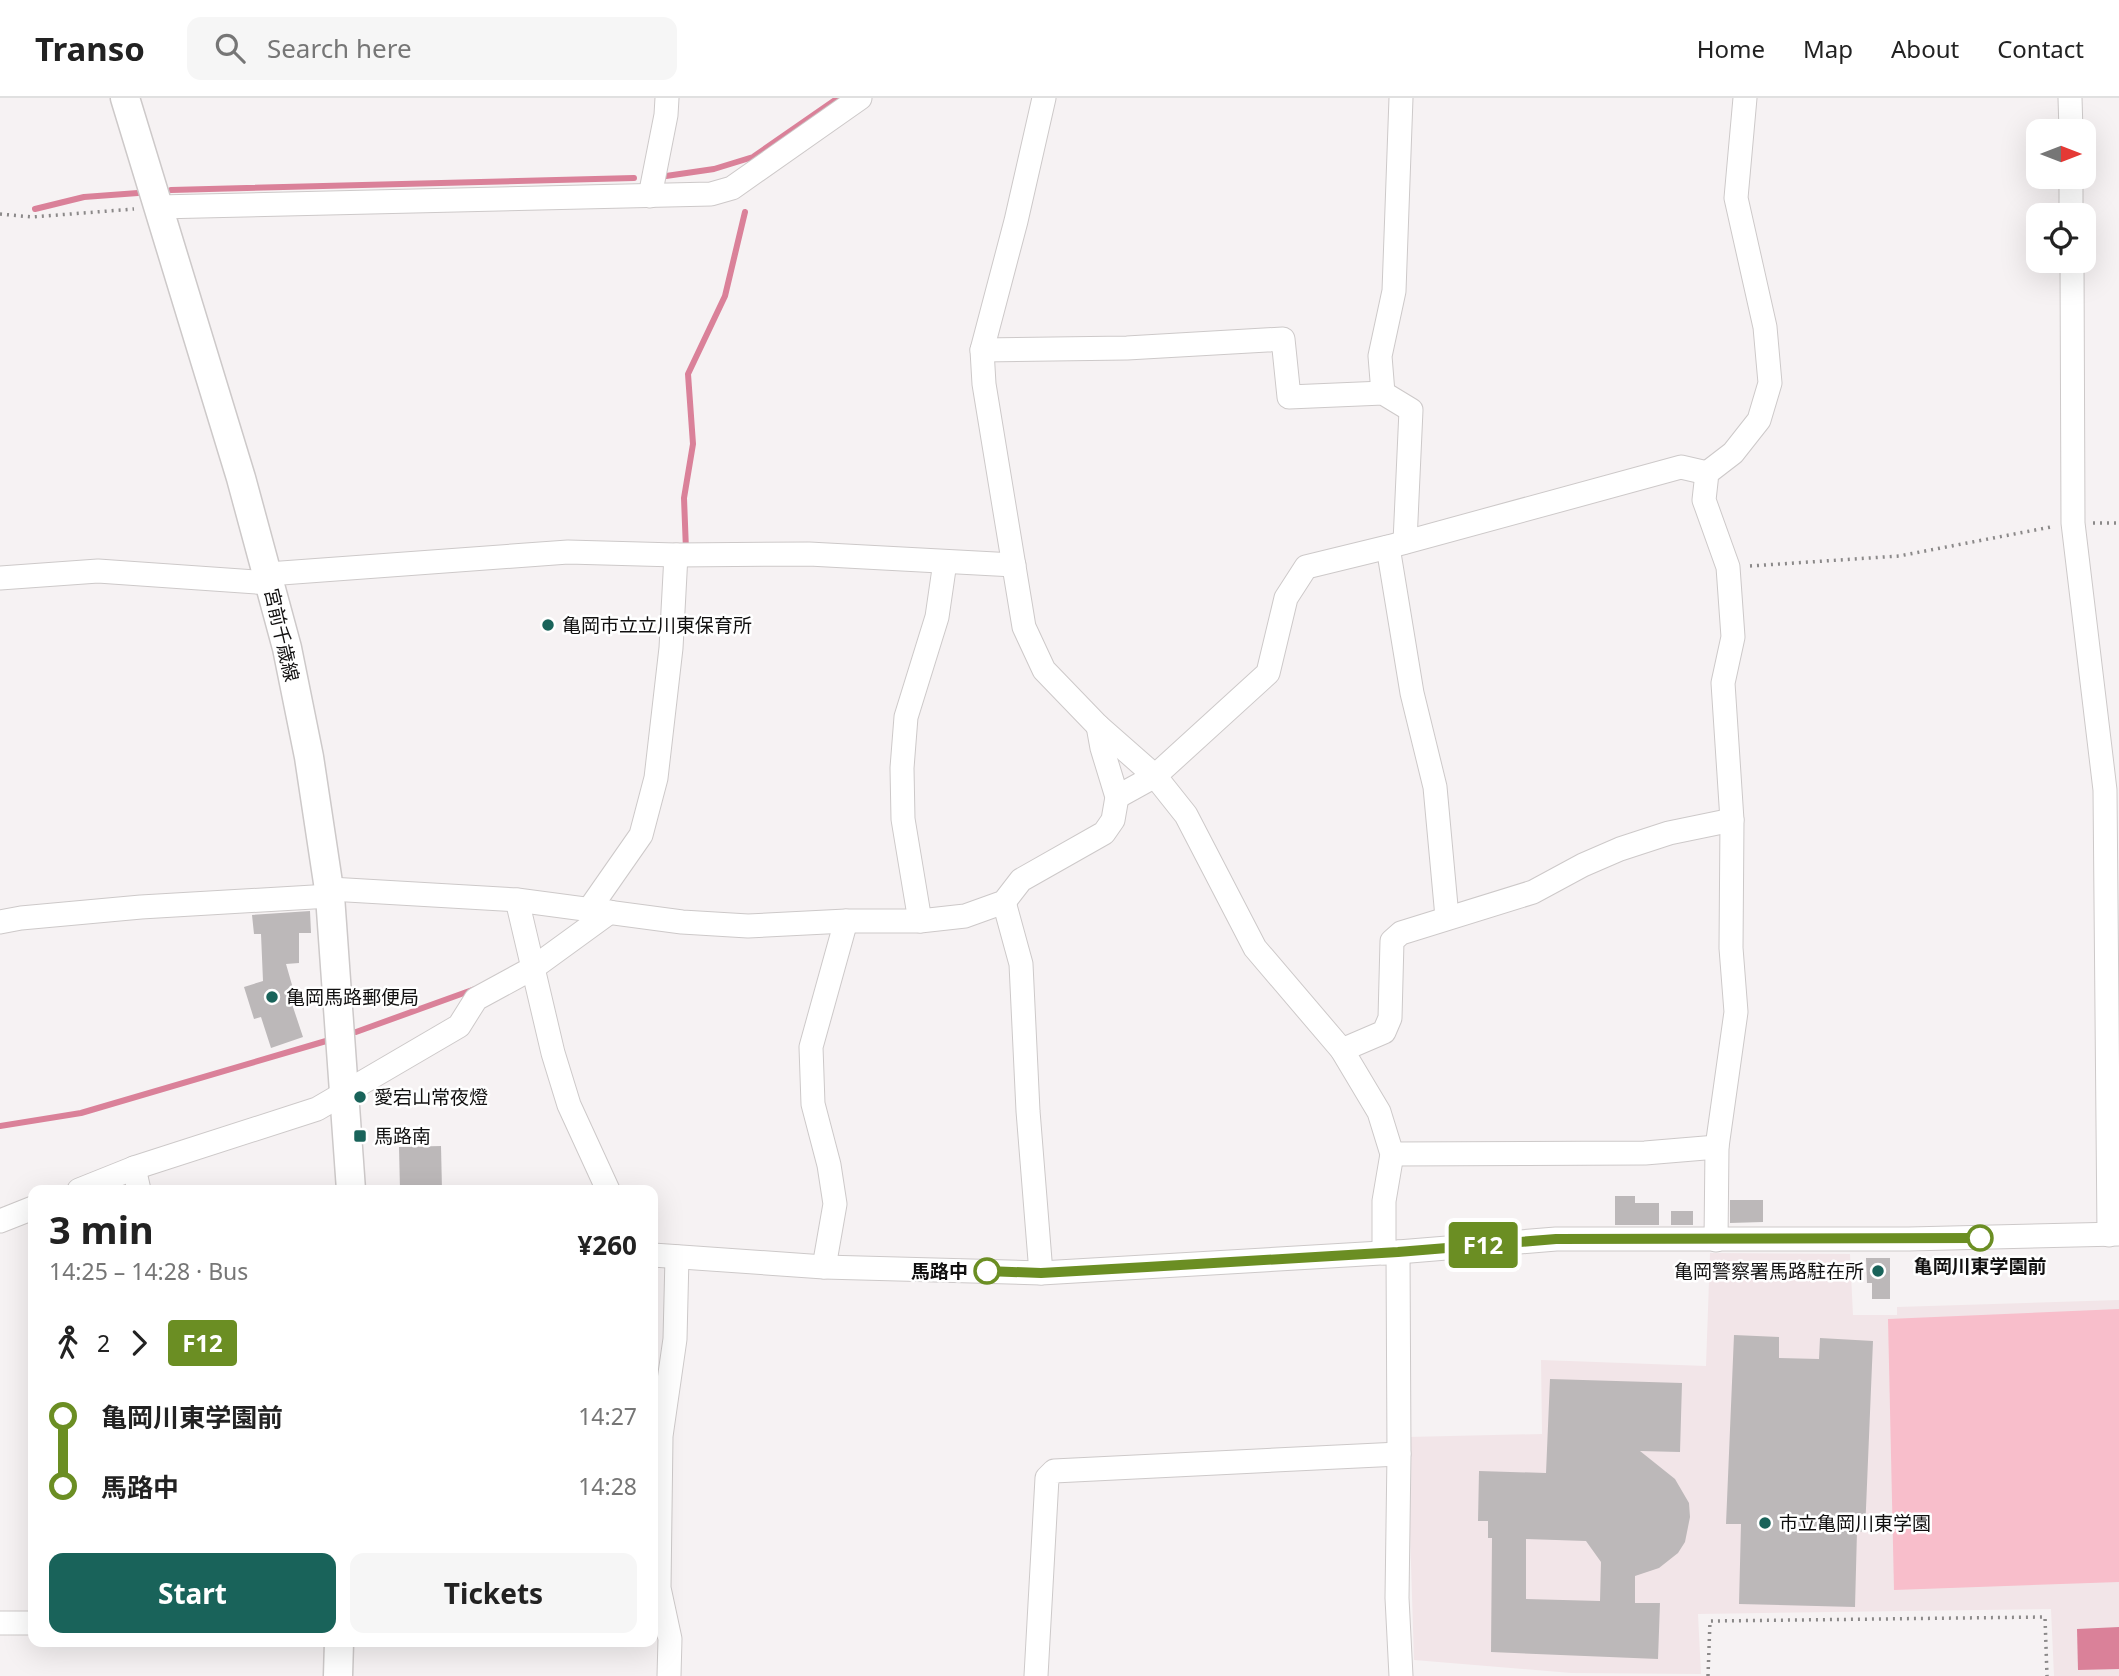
<!DOCTYPE html>
<html lang="en">
<head>
<meta charset="utf-8">
<style>
	body { margin:0; font-family:"Noto Sans","Noto Sans JP",sans-serif; background:#f6f6f6; color:#222; height:100vh; display:flex; flex-direction:column; font-size:26px; white-space:nowrap }
	* { box-sizing:border-box; margin:0 }
	p { font-size:23px; color:#767676 }
	.icon { flex:none; width:38px; height:38px; fill:none; stroke:currentColor; stroke-width:2; stroke-linecap:round; stroke-linejoin:round }
	.map { position:relative; flex:1; overflow:hidden }
	.sheet { position:absolute; left:28px; top:1087px; width:630px; height:462px; display:flex; flex-direction:column; background:#fff; border-radius:14px; box-shadow:0 7px 28px #0002 }
	.sheet>* { flex:none }
	.badge { padding:0 14px; border-radius:5px; font-size:24px; line-height:46px }
	.needle { width:46px; rotate:90deg }
	.buttons { position:absolute; left:2026px; top:21px; display:grid; gap:14px }
	.buttons a { display:grid; place-items:center; width:70px; height:70px; border-radius:14px; background:#fff; box-shadow:0 7px 28px #0002; font-size:35px }
	.map>.badge { position:absolute; translate:-50% -50%; box-shadow:0 0 0 4px #fff }
	.legs { display:flex; align-items:center; gap:10px; height:77px; padding:0 21px; font-size:23px }
	.legs p { margin-inline-start:auto }
	.head { display:flex; align-items:center; justify-content:space-between; height:119px; padding:0 21px }
	h1 { font-size:38px; font-weight:700; line-height:52px }
	.primary-button { display:flex; gap:14px; margin-top:auto; padding:14px 21px }
	.primary-button a { flex:1; height:80px; border-radius:14px; background:#19635a; color:#fff; font-size:28px; font-weight:700; line-height:80px; text-align:center }
	.primary-button a+a { background:#f6f6f6; color:#222 }
	ul { padding:0 21px; list-style:none }
	li { display:flex; align-items:center; gap:24px; height:70px; font-size:26px }
	li i { display:grid; place-items:center; width:10px; height:100%; margin:0 9px; background:currentColor }
	li i::after { content:''; width:18px; height:18px; margin:-9px; border:5px solid; border-radius:50%; background:#fff }
	li p { margin-inline-start:auto }
	li:first-child i { background:linear-gradient(#0000 50%,currentColor 0) }
	li:last-child i { background:linear-gradient(currentColor 50%,#0000 0) }
	header { display:flex; align-items:center; gap:42px; box-sizing:border-box; height:98px; padding:0 35px; background:#fff; border-bottom:2px solid #e0e0e0 }
	header strong { font-size:33px }
	nav { display:flex; gap:38px; margin-inline-start:auto; font-size:24px }
	.search { width:490px; height:63px; background:#f6f6f6; display:flex; align-items:center; gap:18px; box-sizing:border-box; padding:0 24px; border-radius:14px; color:#767676; font-size:26px }
	.map>svg:first-child { display:block }
	.built { fill:#f2e5e8 }
	.green { fill:#f8becb }
	.water { fill:#da8199 }
	.lines { fill:none; stroke-linecap:round; stroke-linejoin:round }
	.stream { stroke:#da8199; stroke-width:6 }
	.building { fill:#bcb8b9; fill-rule:evenodd }
	.minor-casing { stroke:#cdc9c9; stroke-width:25 }
	.major-casing { stroke:#cdc9c9; stroke-width:31 }
	.path { stroke:#8b8989; stroke-width:3.5; stroke-dasharray:2 5; stroke-linecap:butt }
	.minor { stroke:#fff; stroke-width:23 }
	.major { stroke:#fff; stroke-width:28 }
	.line-1-casing { stroke:#fff; stroke-width:16 }
	.line-1 { stroke:#6b8e23; stroke-width:10 }
	.poi-dot { fill:#19635a; stroke:#fff; stroke-width:2.5 }
	.stop-1-dot { fill:#fff; stroke:#6b8e23; stroke-width:3.5 }
	.labels { text-anchor:middle; dominant-baseline:central; stroke-width:5; stroke-linejoin:round; paint-order:stroke }
	.poi-label { font-size:19px; fill:#111010; stroke:#fff; text-anchor:start }
	.street-label { font-size:19px; fill:#111010; stroke:#fff }
	.stop-label { font-size:19px; font-weight:bold; fill:#111010; stroke:#fff }
</style>
</head>
<body>
<header>
<strong>Transo</strong>
<div class="search"><svg class="icon" aria-label="search" viewBox="0 0 24 24"><circle cx="10" cy="10" r="6"/><path d="M15 15l6 6"/></svg>Search here</div>
<nav><a>Home</a><a>Map</a><a>About</a><a>Contact</a></nav>
</header>
<div class="map">
<svg width="2119" height="1578" viewBox="0 0 2119 1578">
	<rect width="100%" height="100%" fill="#f6f2f3"/>
	<polygon class="built" points="1710,1155 1850,1156 1853,1217 1897,1217 1897,1209 2119,1202 2119,1578 2054,1578 2051,1511 1698,1516 1701,1576 1571,1575 1414,1562 1407,1339 1542,1336 1541,1262 1706,1268"/>
	<polygon class="green" points="2119,1211 2119,1484 1894,1492 1888,1221"/>
	<polygon class="water" points="2119,1529 2119,1571 2078,1572 2077,1531"/>
	<g class="lines">
		<g class="stream">
			<polyline points="666,78 714,71 753,59 838,0"/>
			<polyline points="171,92 634,80"/>
			<polyline points="35,111 84,99 138,95"/>
			<polyline points="686,452 684,400 693,346 688,276 725,198 745,114"/>
			<polyline points="356,934 475,891"/>
			<polyline points="0,1028 81,1015 326,943"/>
		</g>
	</g>
	<g class="building">
		<polygon points="310,813 311,835 299,835 299,865 286,866 298,908 293,909 303,939 271,950 261,919 254,921 244,889 263,883 261,836 254,836 252,817"/>
		<polygon points="441,1048 442,1092 400,1092 399,1049"/>
		<polygon points="1615,1098 1635,1098 1635,1105 1659,1105 1659,1127 1615,1127"/>
		<polygon points="1730,1102 1763,1102 1763,1124 1730,1125"/>
		<rect x="1671" y="1113" width="22" height="14"/>
		<polygon points="1866,1160 1890,1160 1890,1201 1872,1201 1872,1185 1867,1185"/>
		<polygon points="1734,1237 1779,1239 1779,1260 1819,1261 1820,1240 1873,1243 1865,1434 1857,1433 1855,1509 1739,1506 1741,1426 1726,1426"/>
		<path d="M1550,1281L1682,1285L1680,1354L1640,1353L1675,1381L1689,1405L1690,1419L1685,1444L1678,1455L1659,1470L1635,1478V1505H1660L1658,1561L1491,1554L1492,1440H1488V1423H1478L1479,1373L1546,1375ZM1526,1441L1586,1443L1601,1464L1600,1503L1526,1501Z"/>
	</g>
	<g class="lines">
		<g class="minor-casing">
			<g id="minor">
				<polyline points="1044,0 1016,123 982,252 984,286 1024,529 1044,572 1098,628 1155,678 1186,717 1255,850 1342,952 1379,1014 1392,1056 1384,1103 1384,1155"/>
				<polyline points="2070,0 2071,33"/>
				<polyline points="2071,79 2071,117"/>
				<polyline points="650,98 666,17 667,0"/>
				<polyline points="158,109 711,96 732,90 860,0"/>
				<polyline points="2072,163 2073,425 2105,692 2109,1137"/>
				<polyline points="982,252 1127,250 1283,241 1289,299 1383,295 1411,312 1405,444"/>
				<polyline points="1383,295 1380,258 1394,193 1401,0"/>
				<polyline points="1388,449 1412,595 1435,689 1447,819"/>
				<polyline points="268,476 568,454 676,457 809,456 1014,467"/>
				<polyline points="0,480 98,473 270,485"/>
				<polyline points="1117,699 1155,678 1268,575 1286,500 1306,469 1388,449 1681,369 1707,375"/>
				<polyline points="330,791 517,802 682,824 748,828 846,823 920,823 965,818 1004,804 1021,782 1104,735 1113,722 1117,699 1102,650 1098,628"/>
				<polyline points="517,802 553,955 569,1007 608,1092"/>
				<polyline points="1004,804 1021,866 1028,1013 1041,1175"/>
				<polyline points="588,813 641,737 656,680 671,550 676,457"/>
				<polyline points="920,823 903,721 902,670 906,619 937,519 945,464"/>
				<polyline points="0,824 21,820 141,809 330,798"/>
				<polyline points="1342,952 1384,934 1390,920 1392,843 1401,835 1533,794 1583,767 1620,751 1669,735 1732,722"/>
				<polyline points="1392,1056 1645,1055 1717,1049"/>
				<polyline points="134,1070 139,1092"/>
				<polyline points="79,1092 134,1070 317,1011 459,928 476,901 533,870 610,814"/>
				<polyline points="0,1123 33,1110"/>
				<polyline points="1716,1142 1717,1049 1736,914 1731,850 1732,722 1723,585 1733,539 1728,469 1704,402 1707,375 1733,355 1759,322 1770,285 1765,229 1736,100 1745,0"/>
				<polyline points="1398,1154 1399,1356 1397,1500 1401,1578"/>
				<polyline points="653,1157 824,1169 1041,1175 1398,1154 1556,1141 1909,1141 2119,1136"/>
				<polyline points="824,1169 835,1106 829,1067 813,1006 811,949 846,823"/>
				<polyline points="0,1525 33,1525"/>
				<polyline points="669,1578 670,1541 659,1490 661,1338 675,1241 677,1159"/>
				<polyline points="1036,1578 1047,1380 1054,1373 1399,1356"/>
			</g>
		</g>
		<g class="major-casing">
			<g id="major">
				<polyline points="125,0 241,380 287,550 309,659 330,798 351,1092"/>
				<polyline points="338,1578 339,1544"/>
			</g>
		</g>
		<g class="path">
			<polyline points="0,116 32,119 134,111"/>
			<polyline points="2093,425 2119,425"/>
			<polyline points="1750,468 1899,458 2051,429"/>
			<polyline points="1708,1578 1710,1523 2045,1519 2047,1578"/>
		</g>
		<use href="#minor" class="minor"/>
		<use href="#major" class="major"/>
	</g>
	<g class="lines">
		<g class="line-1-casing">
			<polyline id="line-1" points="987,1173 1041,1175 1147,1169 1398,1154 1556,1141 1980,1140"/>
		</g>
		<use href="#line-1" class="line-1"/>
	</g>
	<g class="poi-dot">
		<circle cx="548" cy="527" r="7"/>
		<circle cx="272" cy="899" r="7"/>
		<circle cx="360" cy="999" r="7"/>
		<rect x="353" y="1031" width="14" height="14" rx="3.5"/>
		<circle cx="1878" cy="1173" r="7"/>
		<circle cx="1765" cy="1425" r="7"/>
	</g>
	<g class="stop-1-dot">
		<circle cx="1980" cy="1140" r="12"/>
		<circle cx="987" cy="1173" r="12"/>
	</g>
	<g class="labels">
		<g class="poi-label">
			<text x="562" y="527">亀岡市立立川東保育所</text>
			<text x="286" y="899">亀岡馬路郵便局</text>
			<text x="374" y="999">愛宕山常夜燈</text>
			<text x="374" y="1038">馬路南</text>
			<text x="1864" y="1173" text-anchor="end">亀岡警察署馬路駐在所</text>
			<text x="1779" y="1425">市立亀岡川東学園</text>
		</g>
		<g class="street-label">
			<text transform="translate(282 537) rotate(77)">宮前千歳線</text>
		</g>
		<g class="stop-label">
			<text x="1980" y="1168">亀岡川東学園前</text>
			<text x="968" y="1173" text-anchor="end">馬路中</text>
		</g>
	</g>
</svg>
<div class="buttons">
<a><svg class="needle" viewBox="-14 -14 28 28"><path d="M0-13l5 13h-10z" fill="#e53935"/><path d="M0 13l5-13h-10z" fill="#767676"/></svg></a>
<a><svg class="icon" aria-label="locate" viewBox="0 0 24 24"><circle cx="12" cy="12" r="6"/><path d="M12 2v4M12 18v4M2 12h4M18 12h4"/></svg></a>
</div>
<b class="badge" style="left:1483px;top:1147px;background:#6b8e23;color:#fff">F12</b>
<section class="sheet">
<div class="head"><div><h1>3 min</h1><p>14:25 – 14:28 · Bus</p></div><b>¥260</b></div>
<div class="legs"><svg class="icon" aria-label="walk" viewBox="0 0 24 24"><circle cx="13" cy="4" r="2"/><path d="M13 8l-2 6 4 7M11 14l-3 7M7 12l3-4h3l4 4"/></svg>2<svg class="icon" aria-label="forward" viewBox="0 0 24 24"><path d="M9 5l7 7-7 7"/></svg><b class="badge" style="background:#6b8e23;color:#fff">F12</b></div>
<ul>
<li><i style="color:#6b8e23"></i><b>亀岡川東学園前</b><p>14:27</p></li>
<li><i style="color:#6b8e23"></i><b>馬路中</b><p>14:28</p></li>
</ul>
<div class="primary-button"><a>Start</a><a>Tickets</a></div>
</section>
</div>
</body>
</html>
